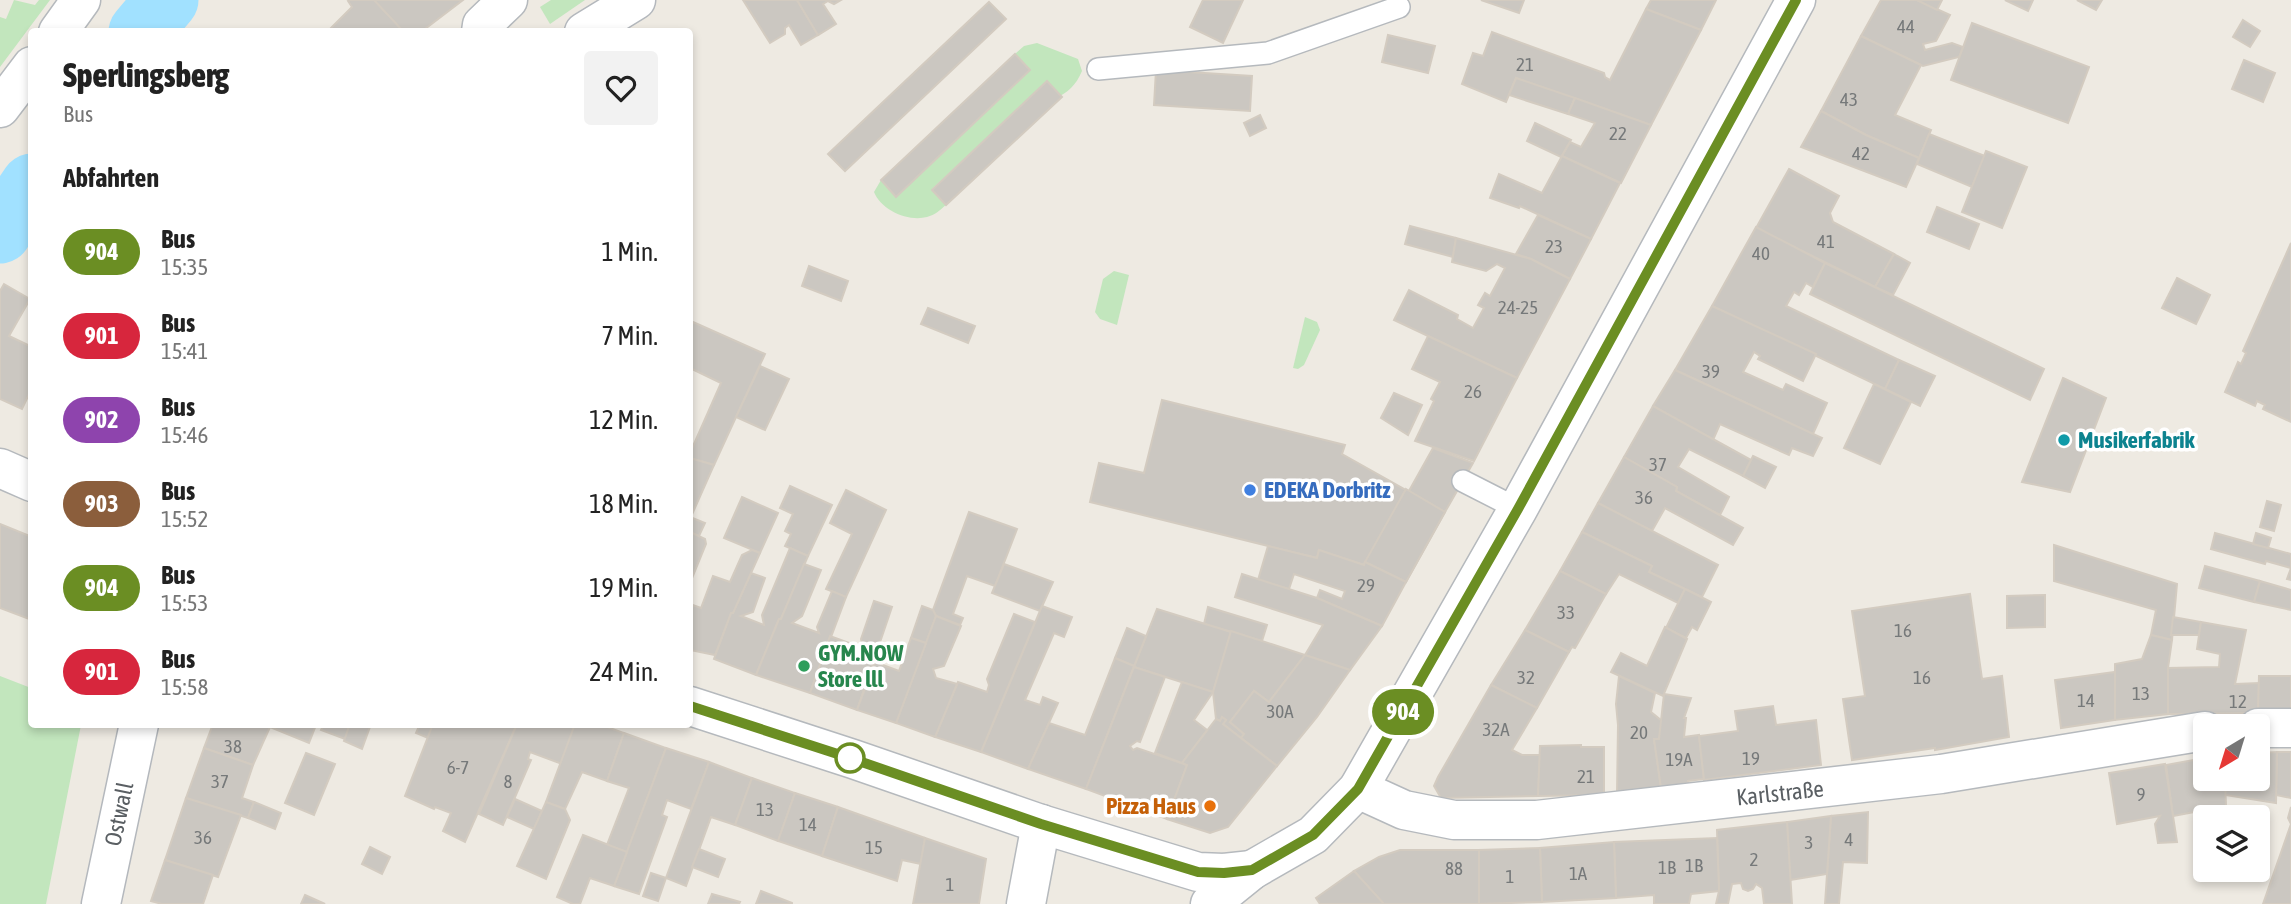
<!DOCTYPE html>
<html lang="de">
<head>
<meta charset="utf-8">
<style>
	body { margin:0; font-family:"Asap Condensed",sans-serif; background:#f2f2f2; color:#222; height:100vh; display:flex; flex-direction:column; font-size:26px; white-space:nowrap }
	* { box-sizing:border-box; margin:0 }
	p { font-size:23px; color:#767676 }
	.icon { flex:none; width:38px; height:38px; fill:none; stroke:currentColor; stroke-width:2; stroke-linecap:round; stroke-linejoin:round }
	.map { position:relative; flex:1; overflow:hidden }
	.details { position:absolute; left:28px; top:28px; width:665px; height:700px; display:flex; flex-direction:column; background:#fff; border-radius:7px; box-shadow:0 4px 10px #0003 }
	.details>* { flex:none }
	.badge { padding:0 14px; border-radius:23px; font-size:24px; line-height:46px }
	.needle { width:46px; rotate:218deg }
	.buttons { position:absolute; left:2193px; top:714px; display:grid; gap:14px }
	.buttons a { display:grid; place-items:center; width:77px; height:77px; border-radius:7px; background:#fff; box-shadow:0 4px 10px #0003; font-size:35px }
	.map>.badge { position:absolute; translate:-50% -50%; box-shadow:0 0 0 4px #fff }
	h2 { padding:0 35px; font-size:26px; line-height:63px }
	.round { display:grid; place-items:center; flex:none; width:74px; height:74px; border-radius:7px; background:#f2f2f2 }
	.summary { display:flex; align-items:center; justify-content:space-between; height:119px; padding:0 35px }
	h1 { font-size:33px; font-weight:800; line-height:52px }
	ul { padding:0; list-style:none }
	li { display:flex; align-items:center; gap:21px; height:84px; padding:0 35px }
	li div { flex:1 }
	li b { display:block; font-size:26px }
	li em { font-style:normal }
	li .badge { min-width:77px; font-weight:700; text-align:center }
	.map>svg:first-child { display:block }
	.green { fill:#c2e6bd }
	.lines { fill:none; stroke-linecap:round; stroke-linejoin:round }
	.river { stroke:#a1e1ff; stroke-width:63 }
	.building { fill:#cbc7c1; stroke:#d3cbc0; stroke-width:2 }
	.lane-casing { stroke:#b5b9bd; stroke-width:24 }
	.street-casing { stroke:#b5b9bd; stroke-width:41 }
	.secondary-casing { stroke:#b4b8bd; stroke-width:41 }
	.lane { stroke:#fff; stroke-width:21 }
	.street { stroke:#fff; stroke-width:38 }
	.secondary { stroke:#fff; stroke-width:38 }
	.line-casing { stroke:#fff; stroke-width:16 }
	.line { stroke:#6b8e23; stroke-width:10 }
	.culture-dot { fill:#0f9aa8; stroke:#fff; stroke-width:2.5 }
	.shop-dot { fill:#3f7fe0; stroke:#fff; stroke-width:2.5 }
	.leisure-dot { fill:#2e9e5b; stroke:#fff; stroke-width:2.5 }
	.stop-dot { fill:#fff; stroke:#6b8e23; stroke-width:3.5 }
	.food-dot { fill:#e8710a; stroke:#fff; stroke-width:2.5 }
	.labels { text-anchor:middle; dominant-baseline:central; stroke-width:7; stroke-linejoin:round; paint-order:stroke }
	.number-label { font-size:19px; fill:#76797a }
	.culture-label { font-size:23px; font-weight:bold; fill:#0d838f; stroke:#fff; text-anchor:start }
	.shop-label { font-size:23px; font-weight:bold; fill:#366cbe; stroke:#fff; text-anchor:start }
	.leisure-label { font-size:23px; font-weight:bold; fill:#27864d; stroke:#fff; text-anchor:start }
	.street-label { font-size:23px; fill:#5a5f63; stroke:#fff }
	.food-label { font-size:23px; font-weight:bold; fill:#c56008; stroke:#fff; text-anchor:end }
</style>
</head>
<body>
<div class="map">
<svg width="2291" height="904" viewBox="0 0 2291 904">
	<rect width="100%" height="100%" fill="#eeeae2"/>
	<g class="green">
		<polygon points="14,0 35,5 39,0 50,0 0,67 0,17 6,19"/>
		<polygon points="551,0 585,0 550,24 540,7"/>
		<path d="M1037,43L1078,59L1082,71C1070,100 1047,101 1019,108L1034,123L1024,133L1009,117L971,153L986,168L976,177L961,162L932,189L946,205C940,210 935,215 927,217C908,222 881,210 874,192L881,180L897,196L936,159L930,134L946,150L983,115L968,98L978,89L994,105L1030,70L1015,54L1024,46Z"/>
		<polygon points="1114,271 1129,275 1117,325 1100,319 1095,312 1103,279"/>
		<polygon points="1305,317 1317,322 1320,330 1304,365 1298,369 1293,368"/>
		<polygon points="0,676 31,688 32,724 81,725 46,904 0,904"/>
	</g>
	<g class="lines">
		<g class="river">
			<polyline points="140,32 167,0"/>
			<polyline points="0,232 32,185"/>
		</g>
	</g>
	<g class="building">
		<polygon points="350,0 374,0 404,32 327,32 352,7 348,1"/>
		<polygon points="374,0 463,0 421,32 404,32"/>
		<polygon points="743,0 797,0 818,35 801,45 789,25 785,28 785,34 770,43"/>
		<polygon points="797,0 841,0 834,4 828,1 823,4 836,24 818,35"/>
		<polygon points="1203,0 1243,0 1223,43 1190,27"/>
		<polygon points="1481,0 1524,0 1519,13"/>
		<polygon points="1651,0 1716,0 1701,30 1646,9"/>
		<polygon points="1881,0 1917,0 1950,15 1936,41 1923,44 1925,50 1952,43 1963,47 1959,57 1923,66 1861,36"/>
		<polygon points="1917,0 1942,0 1937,10"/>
		<polygon points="2005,0 2033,0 2028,11"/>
		<polygon points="2077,0 2102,0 2096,10"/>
		<polygon points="989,2 1006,19 845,171 828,154"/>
		<polygon points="1646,9 1701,30 1651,125 1516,78 1506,102 1462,84 1473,53 1483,56 1492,32 1604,73 1605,77 1610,80"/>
		<polygon points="2243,20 2260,31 2250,47 2233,37"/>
		<polygon points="1972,23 2089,67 2068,123 1951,80"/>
		<polygon points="1388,35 1435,46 1428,73 1382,62"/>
		<polygon points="1861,36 1921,65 1895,115 1931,130 1919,158 1866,135 1821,111"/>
		<polygon points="1015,54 1030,70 896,197 881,180"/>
		<polygon points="2244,60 2275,73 2263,102 2232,89"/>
		<polygon points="1156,70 1252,76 1250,111 1154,105"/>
		<polygon points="1516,78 1575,98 1568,114 1509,95"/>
		<polygon points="1047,81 1062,97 946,205 932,190"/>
		<polygon points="1575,98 1651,125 1621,183 1562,156 1570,142 1581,147 1595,123 1568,114"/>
		<polygon points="1821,111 1866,135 1919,158 1906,187 1801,147"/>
		<polygon points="1260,115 1266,128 1250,136 1244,123"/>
		<polygon points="1535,123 1571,140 1561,157 1527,141"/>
		<polygon points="1929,134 1985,156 1972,187 1917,164"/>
		<polygon points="1986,151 2027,167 2002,228 1962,212"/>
		<polygon points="1562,156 1620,183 1591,239 1520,206 1519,208 1490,198 1499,174 1542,193"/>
		<polygon points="1789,169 1839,196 1830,213 1833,222 1894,254 1875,287 1756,228"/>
		<polygon points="1937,207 1979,224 1969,249 1927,232"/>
		<polygon points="1538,215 1591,239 1570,279 1531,259 1516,254"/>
		<polygon points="1410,226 1456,238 1453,257 1405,244"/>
		<polygon points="1756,227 1825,263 1813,287 1806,283 1799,295 1794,292 1786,306 1899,360 1885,389 1712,306"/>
		<polygon points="1456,238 1531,259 1570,279 1517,378 1394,320 1409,290 1458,315 1457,319 1473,328 1484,308 1478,305 1485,293 1490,296 1505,268 1497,264 1486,271 1452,262"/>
		<polygon points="2291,243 2291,422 2263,409 2265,405 2257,401 2255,406 2225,392 2238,362 2241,364 2246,353 2243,351"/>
		<polygon points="1894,254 1910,263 1893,295 1875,287"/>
		<polygon points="1825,263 2044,369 2030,400 1810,294"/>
		<polygon points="809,266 848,281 841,301 802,286"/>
		<polygon points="2177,278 2210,295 2196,324 2162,308"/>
		<polygon points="4,284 30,299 9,336 32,347 32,388 22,409 0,399 0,291"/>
		<polygon points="1712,306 1816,354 1803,381 1758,359 1760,356 1754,352 1743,372 1783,390 1786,384 1827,403 1813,434 1675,370"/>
		<polygon points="928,308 975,326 968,343 921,324"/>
		<polygon points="693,322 765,354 714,465 690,458 690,453 721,383 690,368 690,329"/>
		<polygon points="1428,336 1517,378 1474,461 1415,441 1434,401 1431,399 1440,382 1412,369"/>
		<polygon points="1899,360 1935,376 1920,406 1885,389"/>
		<polygon points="760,366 789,379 765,430 736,417"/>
		<polygon points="1675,370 1822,438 1813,456 1792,448 1789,455 1720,424 1713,440 1653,406"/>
		<polygon points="2063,378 2106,398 2070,492 2022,482"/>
		<polygon points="1874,384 1911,402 1880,464 1844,448"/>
		<polygon points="1394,393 1422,405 1408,435 1381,418"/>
		<polygon points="1162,400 1345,445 1342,454 1445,512 1406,582 1365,562 1364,565 1319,550 1317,558 1090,502 1099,463 1144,473"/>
		<polygon points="1653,406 1751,460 1743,476 1689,449 1678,467 1729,497 1720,515 1676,491 1677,487 1624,457"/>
		<polygon points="1433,448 1473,463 1445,512 1409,491"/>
		<polygon points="1753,456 1776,467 1765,488 1743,476"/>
		<polygon points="1624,457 1677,487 1676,491 1743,528 1733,545 1665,508 1652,531 1598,503"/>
		<polygon points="690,458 714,465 690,519"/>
		<polygon points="790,486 832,505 808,556 785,546 791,534 785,531 793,514 780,508"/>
		<polygon points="1406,489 1445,512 1406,582 1365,562"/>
		<polygon points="846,490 886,510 846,597 826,589 852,534 830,523"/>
		<polygon points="742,497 778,513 760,553 724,538"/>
		<polygon points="2267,501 2281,505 2274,531 2260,527"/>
		<polygon points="1598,503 1718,565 1702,597 1649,572 1652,566 1582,532"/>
		<polygon points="969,512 1017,529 995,586 967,576 953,614 963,618 960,625 936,616 933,610"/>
		<polygon points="690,517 705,523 699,536 690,532"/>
		<polygon points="0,524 32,537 32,620 0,608"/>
		<polygon points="690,532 705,539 706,544 690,583"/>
		<polygon points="1582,532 1652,566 1649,572 1685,589 1678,603 1619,574 1606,594 1560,571"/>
		<polygon points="2215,533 2291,554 2291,580 2287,579 2291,568 2266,561 2265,564 2211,549"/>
		<polygon points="2256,533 2271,538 2268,548 2253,544"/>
		<polygon points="2054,545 2177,584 2172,640 2151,635 2156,610 2054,581"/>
		<polygon points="1268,546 1317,558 1319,550 1364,565 1365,562 1406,582 1382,626 1317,598 1320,590 1342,599 1345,591 1294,574 1289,589 1258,580"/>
		<polygon points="790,548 808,556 781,619 779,619 756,675 714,659 731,613 733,613 751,573 765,578 753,612 741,616 764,625 762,615"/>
		<polygon points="752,550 760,553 733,613 731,613 715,655 690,650 690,615 693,605 701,608 713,576 730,582 742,555"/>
		<polygon points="804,564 821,570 802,616 792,623 819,633 817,627 832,591 846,597 810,693 756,675 779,619 781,619"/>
		<polygon points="1004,564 1053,582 1040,611 992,593"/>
		<polygon points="2205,566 2260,581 2254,602 2199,588"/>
		<polygon points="1560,571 1606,594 1575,648 1572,647 1569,652 1525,630"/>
		<polygon points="1242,574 1317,598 1382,626 1350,670 1305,655 1323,625 1235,597"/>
		<polygon points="2260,581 2291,590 2291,610 2254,602"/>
		<polygon points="1685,589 1711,602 1697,630 1692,627 1686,638 1666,628"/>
		<polygon points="1970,594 1982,679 2002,676 2009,737 1935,750 1935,748 1852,760 1843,699 1865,696 1852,611"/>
		<polygon points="2045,595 2045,627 2007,628 2007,596"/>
		<polygon points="874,601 892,607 857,710 810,693 830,636 863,648 861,639"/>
		<polygon points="922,606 933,610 936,616 926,643 911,638"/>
		<polygon points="1042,606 1072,617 1064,637 1054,633 1025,700 1040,705 1043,697 1058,703 1028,769 981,752"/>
		<polygon points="1208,607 1267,625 1262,641 1204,624"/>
		<polygon points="1157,609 1231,632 1213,692 1134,667"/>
		<polygon points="1014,614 1035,622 981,752 935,737 958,682 987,692 989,685 987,679"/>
		<polygon points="936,616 961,626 944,666 933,669 936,678 957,684 935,737 896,723"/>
		<polygon points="2173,617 2201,622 2199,635 2171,635"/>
		<polygon points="2201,622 2246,630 2235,684 2259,683 2258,713 2168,714 2168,668 2219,667 2220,654 2197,649"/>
		<polygon points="1665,627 1687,639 1663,696 1611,672 1621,653 1647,666"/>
		<polygon points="1127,628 1146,636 1134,666 1115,658"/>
		<polygon points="1525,630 1569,652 1537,708 1491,685"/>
		<polygon points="1231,631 1305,655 1269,702 1254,691 1230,722 1244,734 1241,738 1223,724 1226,720 1222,717 1220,721 1216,719 1213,692"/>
		<polygon points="2151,635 2172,640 2168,668 2168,714 2115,720 2115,664 2142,659"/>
		<polygon points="911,638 926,643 896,723 857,710 875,662 899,671"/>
		<polygon points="1305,655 1350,670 1317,717 1277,766 1241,738 1244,734 1230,722 1254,691 1269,702"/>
		<polygon points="1115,658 1134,666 1086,789 1028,769 1049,723 1085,735"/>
		<polygon points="1134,667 1165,677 1140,742 1137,741 1130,746 1133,750 1137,748 1187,765 1167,819 1086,789"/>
		<polygon points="2115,672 2115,720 2061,728 2055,680"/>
		<polygon points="1619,676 1655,693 1651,712 1662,721 1659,739 1654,739 1661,788 1617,794 1618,725 1616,704"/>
		<polygon points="2259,676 2291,676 2291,714 2258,713"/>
		<polygon points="1182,682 1213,692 1194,720 1207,730 1182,763 1155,753"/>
		<polygon points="1491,685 1537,708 1512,750 1522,755 1540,755 1538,796 1441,798 1434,786 1438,777"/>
		<polygon points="1664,694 1691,698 1684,718 1686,718 1684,737 1699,735 1704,779 1688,781 1688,783 1661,788 1654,739 1659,739"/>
		<polygon points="1773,706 1776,725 1816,720 1821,765 1704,780 1699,736 1738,731 1735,711"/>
		<polygon points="1222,717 1226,720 1223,724 1277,766 1228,827 1210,833 1167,819 1187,765 1182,763 1216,719 1220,721"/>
		<polygon points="213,724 315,724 316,725 309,743 270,727 253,765 204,748"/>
		<polygon points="324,724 350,724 345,739 321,730"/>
		<polygon points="350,724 371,724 362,749 344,741"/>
		<polygon points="420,724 433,724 428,738 416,733"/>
		<polygon points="433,724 517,724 465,842 443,831 451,813 435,807 434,809 405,796"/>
		<polygon points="517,724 575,724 562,764 530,752 528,759 531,760 503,825 479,814"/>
		<polygon points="575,724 599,724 624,733 607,781 582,772 565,809 546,802"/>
		<polygon points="624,733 666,748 627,852 607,845 629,788 607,781"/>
		<polygon points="1581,745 1581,747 1604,747 1604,795 1538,796 1540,746"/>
		<polygon points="204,748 253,765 242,798 254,802 248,818 186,798"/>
		<polygon points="666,748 709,762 691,809 667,800 662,815 667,817 639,894 614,886"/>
		<polygon points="2277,752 2291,752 2291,798 2276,795"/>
		<polygon points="2277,752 2276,803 2225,795 2225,779 2258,779 2258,753"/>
		<polygon points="306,753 335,764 314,815 285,803"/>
		<polygon points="2205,758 2205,779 2225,779 2226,806 2173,816 2166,765"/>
		<polygon points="709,762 752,778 735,825 711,817 686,886 666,878"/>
		<polygon points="2165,764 2177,842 2158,843 2155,824 2160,816 2117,824 2109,773"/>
		<polygon points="752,778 795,793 778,841 735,825"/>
		<polygon points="795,793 838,807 822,856 778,841"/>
		<polygon points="186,798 241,815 218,877 165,860"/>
		<polygon points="515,799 542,811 534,829 507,817"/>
		<polygon points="254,802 281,813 275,829 248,818"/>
		<polygon points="546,802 565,809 570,820 546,879 517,866"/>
		<polygon points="838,807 925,838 921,864 902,860 897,881 822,856"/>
		<polygon points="2291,807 2291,904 2263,904 2291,824 2288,818"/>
		<polygon points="1868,812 1867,863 1843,862 1839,904 1825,904 1831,816"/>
		<polygon points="1831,816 1827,874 1790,880 1787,822"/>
		<polygon points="1787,822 1792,904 1764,904 1762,888 1756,884 1753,889 1748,891 1743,889 1741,883 1732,884 1728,904 1716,904 1719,891 1717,830"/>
		<polygon points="583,835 627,852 614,886 590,878 580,904 573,904 557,897"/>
		<polygon points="925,838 986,859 979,904 913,904"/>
		<polygon points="1717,838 1719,891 1691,894 1689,904 1654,904 1654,895 1616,898 1614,842"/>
		<polygon points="1614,842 1616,898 1542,902 1540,848"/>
		<polygon points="370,847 390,857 382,874 362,864"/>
		<polygon points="1540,848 1542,902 1479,904 1479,850"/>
		<polygon points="699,849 725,859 718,877 692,867"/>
		<polygon points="1400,850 1479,850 1479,904 1384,904 1354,871 1379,857"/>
		<polygon points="165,860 213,875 203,904 162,904 151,901"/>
		<polygon points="1354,871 1384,904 1320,904 1316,898"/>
		<polygon points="651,873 666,878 658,901 643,896"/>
		<polygon points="761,891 792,903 792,904 756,904"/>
		<polygon points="712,894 740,902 739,904 708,904"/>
		<polygon points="305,895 325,904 301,904"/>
	</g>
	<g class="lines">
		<g class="lane-casing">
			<g id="lane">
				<polyline points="1098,69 1268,53 1399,7"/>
				<polyline points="1463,481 1518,509"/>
			</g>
		</g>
		<g class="street-casing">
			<g id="street">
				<polyline points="58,32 81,0"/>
				<polyline points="481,32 482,25 508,0"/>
				<polyline points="0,108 32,66"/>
				<polyline points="0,468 32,482"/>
				<polyline points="690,706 853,759 1041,824 1198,872 1224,873 1252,870"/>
				<polyline points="2258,728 2291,728"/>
				<polyline points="1358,789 1404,810 1454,820 1537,820 1941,774 2205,731"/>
				<polyline points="1026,904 1041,824"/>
				<polyline points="1210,904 1252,870 1313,835 1358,789 1518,509 1796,0"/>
			</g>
		</g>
		<g class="secondary-casing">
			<g id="secondary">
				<polyline points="584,32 636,0"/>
				<polyline points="101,904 139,724"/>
			</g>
		</g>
		<use href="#lane" class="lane"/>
		<use href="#street" class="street"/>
		<use href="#secondary" class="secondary"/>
	</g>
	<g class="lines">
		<g class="line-casing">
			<polyline id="line" points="690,706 853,759 1041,824 1198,872 1224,873 1252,870 1313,835 1358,789 1518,509 1796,0"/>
		</g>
		<use href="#line" class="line"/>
	</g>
	<circle class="culture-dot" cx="2064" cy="440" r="7"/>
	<circle class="shop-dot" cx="1250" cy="490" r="7"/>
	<circle class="leisure-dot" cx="804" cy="666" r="7"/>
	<circle class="stop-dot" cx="850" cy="758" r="14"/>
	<circle class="food-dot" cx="1210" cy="806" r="7"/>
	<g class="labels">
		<g class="number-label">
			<text x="1906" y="26">44</text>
			<text x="1525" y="64">21</text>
			<text x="1849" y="99">43</text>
			<text x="1618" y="133">22</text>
			<text x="1861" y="153">42</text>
			<text x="1826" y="241">41</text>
			<text x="1554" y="246">23</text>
			<text x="1761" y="253">40</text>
			<text x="1518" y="307">24-25</text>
			<text x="1711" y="371">39</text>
			<text x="1473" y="391">26</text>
			<text x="1658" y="464">37</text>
			<text x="1644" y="497">36</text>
			<text x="1366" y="585">29</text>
			<text x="1566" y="612">33</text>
			<text x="1903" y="630">16</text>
			<text x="1526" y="677">32</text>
			<text x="1922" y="677">16</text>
			<text x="2141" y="693">13</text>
			<text x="2086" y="700">14</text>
			<text x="2238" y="701">12</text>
			<text x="1280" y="711">30A</text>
			<text x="1496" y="729">32A</text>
			<text x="1639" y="732">20</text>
			<text x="233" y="746">38</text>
			<text x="1751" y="758">19</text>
			<text x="1679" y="759">19A</text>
			<text x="458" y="767">6-7</text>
			<text x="1586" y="776">21</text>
			<text x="220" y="781">37</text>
			<text x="508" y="781">8</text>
			<text x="2141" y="794">9</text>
			<text x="765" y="809">13</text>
			<text x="808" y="824">14</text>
			<text x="203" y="837">36</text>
			<text x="1849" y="839">4</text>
			<text x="1809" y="842">3</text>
			<text x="874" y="847">15</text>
			<text x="1754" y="859">2</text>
			<text x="1694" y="865">1B</text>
			<text x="1667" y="867">1B</text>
			<text x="1454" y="868">88</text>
			<text x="1578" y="873">1A</text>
			<text x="1510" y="876">1</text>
			<text x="950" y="884">1</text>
		</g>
		<g class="culture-label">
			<text x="2078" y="440">Musikerfabrik</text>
		</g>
		<g class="shop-label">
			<text x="1264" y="490">EDEKA Dorbritz</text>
		</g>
		<g class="leisure-label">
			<text x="818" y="653">GYM.NOW<tspan x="818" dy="26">Store lll</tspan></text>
		</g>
		<g class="street-label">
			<text transform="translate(1780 793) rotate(-6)">Karlstraße</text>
			<text transform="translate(119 814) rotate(-78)">Ostwall</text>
		</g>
		<g class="food-label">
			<text x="1196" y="806">Pizza Haus</text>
		</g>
	</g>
</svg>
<div class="buttons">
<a><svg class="needle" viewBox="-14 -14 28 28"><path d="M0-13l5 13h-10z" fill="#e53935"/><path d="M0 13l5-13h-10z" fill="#767676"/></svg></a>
<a><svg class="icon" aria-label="layers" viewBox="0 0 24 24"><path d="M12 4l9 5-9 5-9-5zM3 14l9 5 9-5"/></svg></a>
</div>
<b class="badge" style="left:1403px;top:712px;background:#6b8e23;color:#fff">904</b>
<section class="details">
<div class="summary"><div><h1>Sperlingsberg</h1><p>Bus</p></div><a class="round"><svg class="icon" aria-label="heart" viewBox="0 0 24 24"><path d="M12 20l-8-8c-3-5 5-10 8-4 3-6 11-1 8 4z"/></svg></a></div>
<h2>Abfahrten</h2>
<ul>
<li><span class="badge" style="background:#6b8e23;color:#fff">904</span><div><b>Bus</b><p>15:35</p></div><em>1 Min.</em></li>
<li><span class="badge" style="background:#d7263d;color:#fff">901</span><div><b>Bus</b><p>15:41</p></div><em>7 Min.</em></li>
<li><span class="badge" style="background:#8e44ad;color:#fff">902</span><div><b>Bus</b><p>15:46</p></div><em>12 Min.</em></li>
<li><span class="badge" style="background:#8b5e3c;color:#fff">903</span><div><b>Bus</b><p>15:52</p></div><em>18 Min.</em></li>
<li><span class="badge" style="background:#6b8e23;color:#fff">904</span><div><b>Bus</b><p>15:53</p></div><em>19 Min.</em></li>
<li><span class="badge" style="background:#d7263d;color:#fff">901</span><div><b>Bus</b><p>15:58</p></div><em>24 Min.</em></li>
</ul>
</section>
</div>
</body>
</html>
